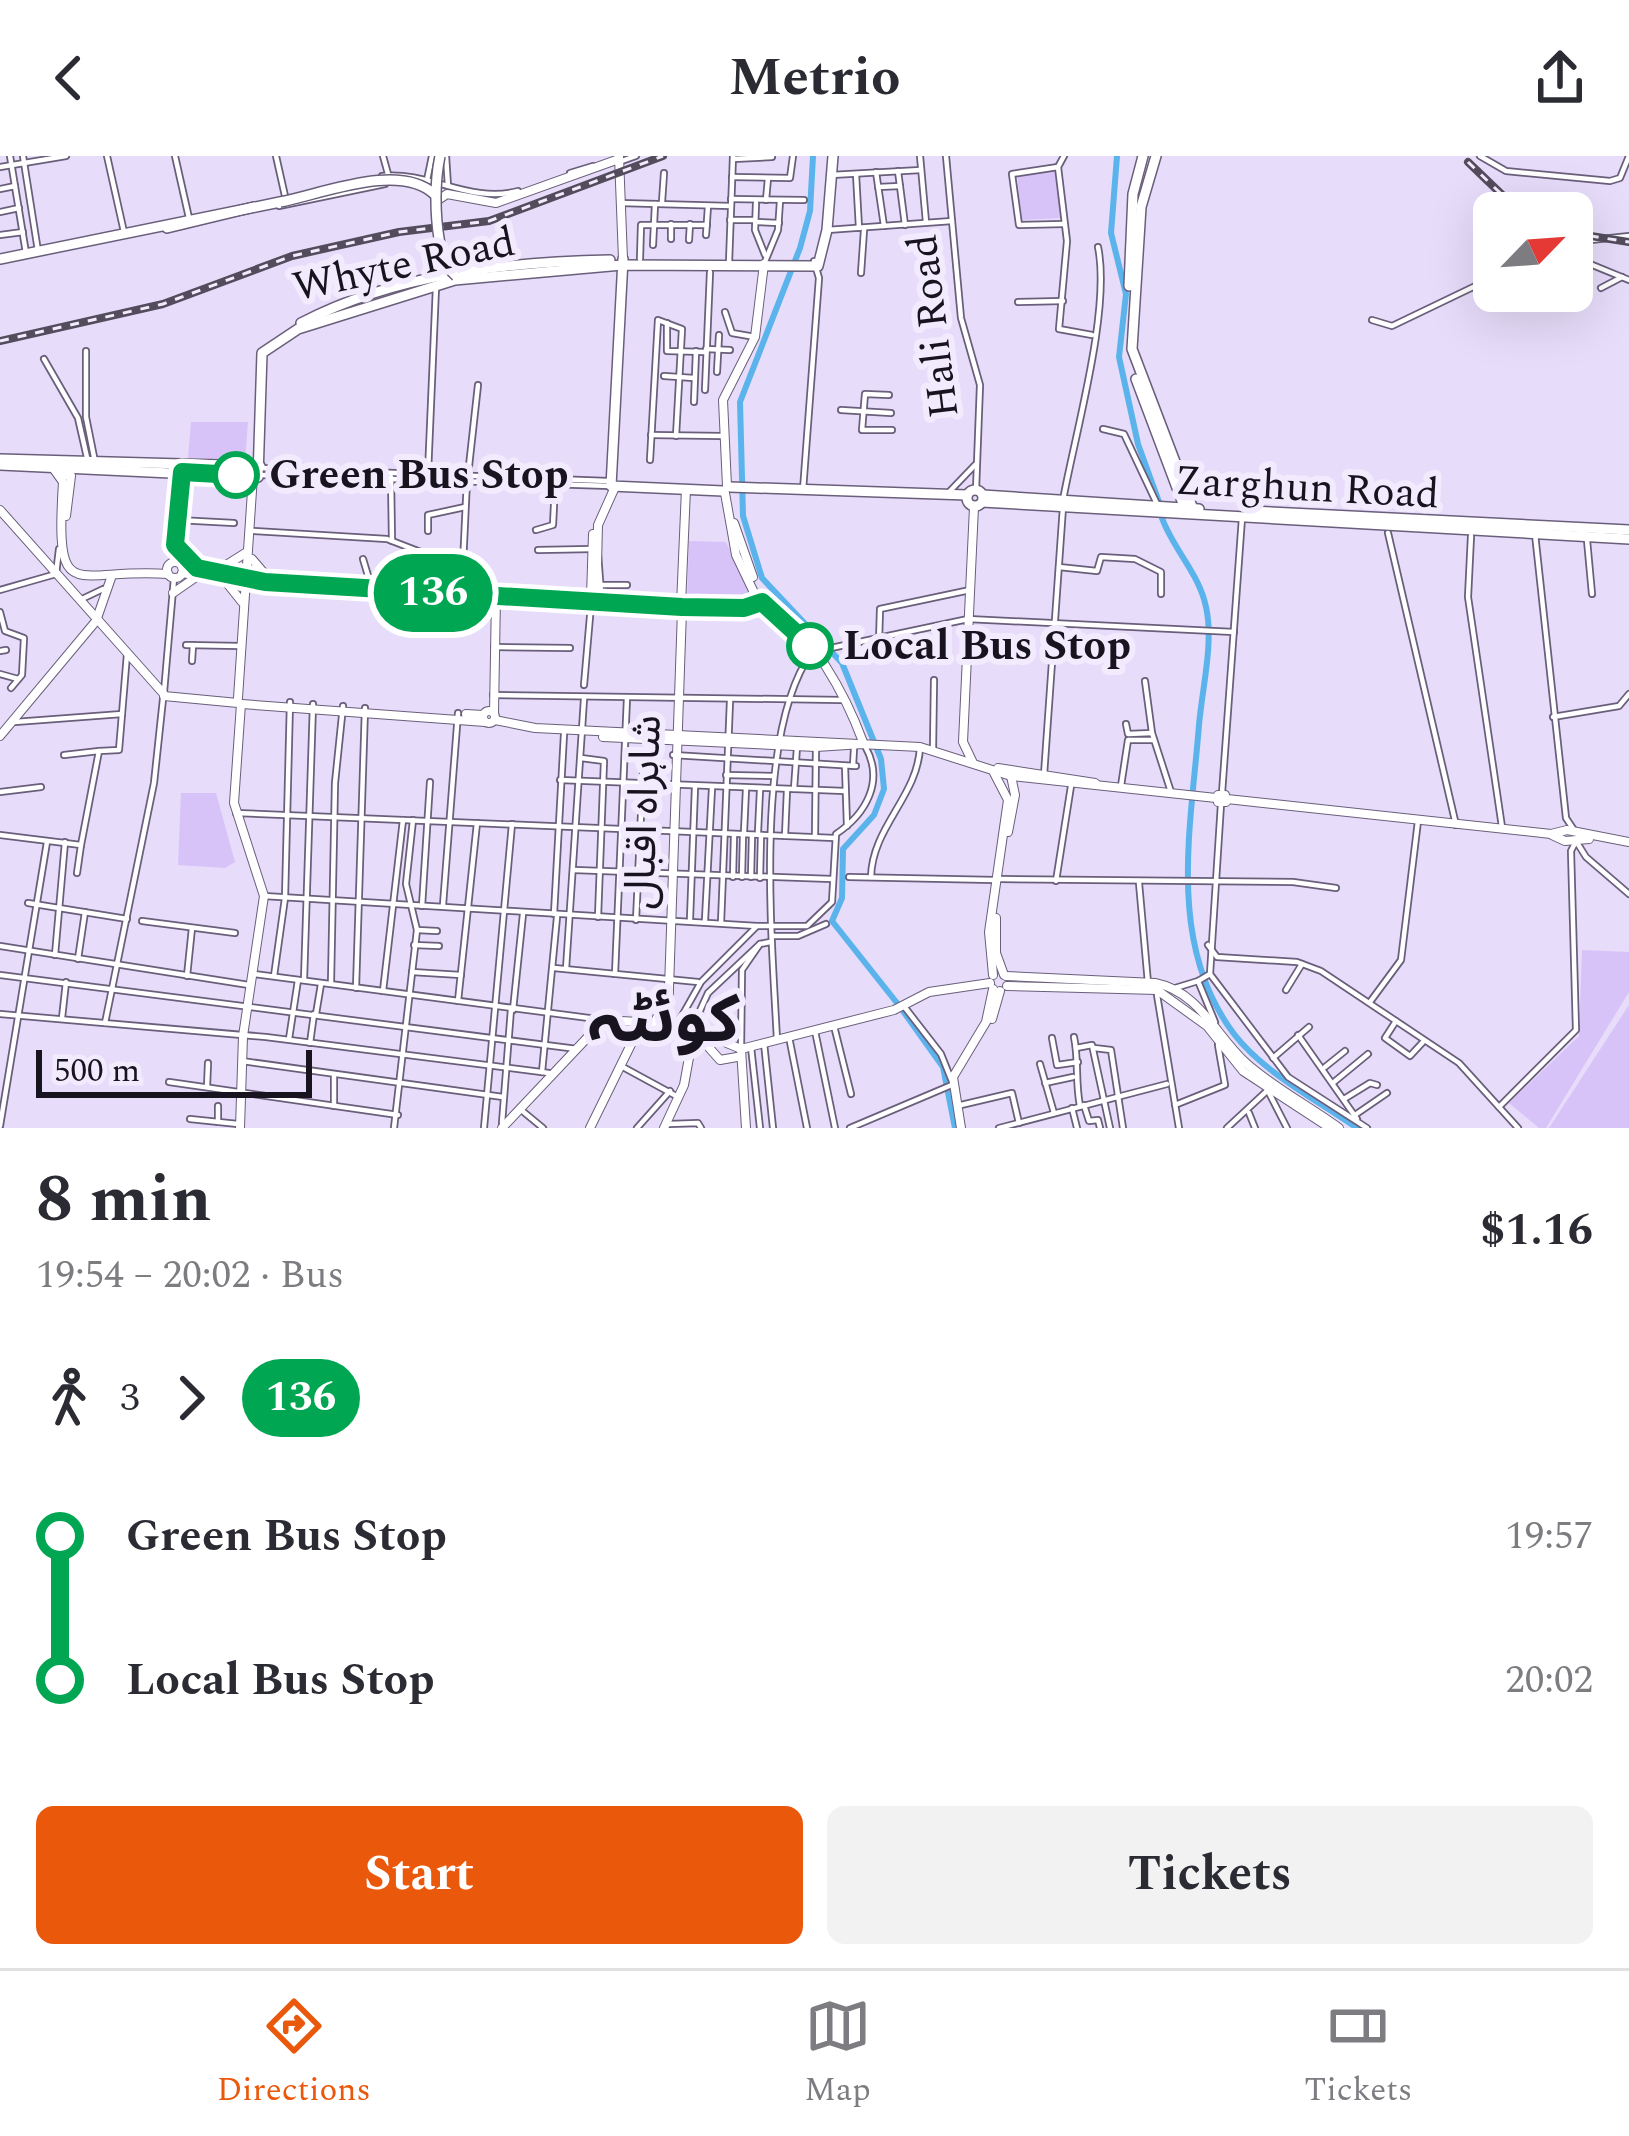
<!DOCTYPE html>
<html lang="en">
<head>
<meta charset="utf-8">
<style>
	body { margin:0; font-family:Spectral,"Noto Sans Arabic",serif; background:#f2f2f3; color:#2b2b33; height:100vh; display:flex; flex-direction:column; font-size:45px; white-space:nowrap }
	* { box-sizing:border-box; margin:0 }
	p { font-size:39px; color:#7c7c81 }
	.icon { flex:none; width:66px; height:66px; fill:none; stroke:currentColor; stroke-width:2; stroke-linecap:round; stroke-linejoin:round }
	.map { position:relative; height:972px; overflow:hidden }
	.details { display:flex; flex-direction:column; background:#fff; flex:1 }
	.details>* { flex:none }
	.badge { padding:0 24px; border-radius:39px; font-size:42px; line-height:78px }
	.needle { width:78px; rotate:65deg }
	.buttons { position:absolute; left:1473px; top:36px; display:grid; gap:24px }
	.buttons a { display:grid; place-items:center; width:120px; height:120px; border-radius:18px; background:#fff; box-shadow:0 12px 48px #0002; font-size:60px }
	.scale { position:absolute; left:36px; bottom:30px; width:276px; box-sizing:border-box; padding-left:12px; border:6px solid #18141f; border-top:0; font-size:33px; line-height:42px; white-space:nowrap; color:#18141f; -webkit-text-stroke:9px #f2ebfe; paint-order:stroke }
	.map>.badge { position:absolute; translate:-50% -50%; box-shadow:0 0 0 6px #fff }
	.legs { display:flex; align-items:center; gap:18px; height:132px; padding:0 36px; font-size:39px }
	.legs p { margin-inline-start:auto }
	.summary { display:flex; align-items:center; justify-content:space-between; height:204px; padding:0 36px }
	h1 { font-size:66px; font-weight:700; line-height:90px }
	.action { display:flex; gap:24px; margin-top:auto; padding:24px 36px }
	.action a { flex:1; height:138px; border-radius:18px; background:#ea580c; color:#fff; font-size:48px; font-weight:700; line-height:138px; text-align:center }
	.action a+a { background:#f2f2f3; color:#2b2b33 }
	ul { padding:0 36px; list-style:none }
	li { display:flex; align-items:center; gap:42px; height:144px; font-size:45px }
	li i { display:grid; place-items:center; width:18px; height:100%; margin:0 15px; background:currentColor }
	li i::after { content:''; width:30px; height:30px; margin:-15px; border:9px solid; border-radius:50%; background:#fff }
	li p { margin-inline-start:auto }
	li:first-child i { background:linear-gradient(#0000 50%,currentColor 0) }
	li:last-child i { background:linear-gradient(currentColor 50%,#0000 0) }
	header { display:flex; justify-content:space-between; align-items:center; height:156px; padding:0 36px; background:#fff; font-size:54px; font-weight:700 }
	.tab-bar { display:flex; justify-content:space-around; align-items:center; height:168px; border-top:3px solid #e1e1e2; background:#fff; font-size:33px; color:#7c7c81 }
	.tab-bar a { display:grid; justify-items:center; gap:6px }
	.tab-bar .selected { color:#ea580c }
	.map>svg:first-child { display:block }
	.green { fill:#d8c3f9 }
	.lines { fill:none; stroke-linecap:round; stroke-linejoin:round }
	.canal { stroke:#5bb3eb; stroke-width:6 }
	.street-casing { stroke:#6a5f7a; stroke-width:8 }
	.secondary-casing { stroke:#6a5f7a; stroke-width:10 }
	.primary-casing { stroke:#6a5f7a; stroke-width:12 }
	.street { stroke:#fff; stroke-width:4.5 }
	.secondary { stroke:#fff; stroke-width:8 }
	.primary { stroke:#fff; stroke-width:9 }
	.rail-casing { stroke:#524c5c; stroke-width:8 }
	.rail { stroke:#f2ebfe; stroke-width:3; stroke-dasharray:9; stroke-linecap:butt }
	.primary-bridge-casing { stroke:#6a5f7a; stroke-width:12; stroke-linecap:butt }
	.primary-bridge { stroke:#fff; stroke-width:9 }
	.line-1-casing { stroke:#fff; stroke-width:27 }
	.line-1 { stroke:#00a651; stroke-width:18 }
	.stop-1-dot { fill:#fff; stroke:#00a651; stroke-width:6 }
	.labels { text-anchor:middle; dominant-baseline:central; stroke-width:12; stroke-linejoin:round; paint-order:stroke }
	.street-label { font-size:42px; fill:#18141f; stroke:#f2ebfe }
	.stop-label { font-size:42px; font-weight:bold; fill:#18141f; stroke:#f2ebfe; text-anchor:start }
	.town-label { font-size:66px; font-weight:bold; fill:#18141f; stroke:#f2ebfe }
</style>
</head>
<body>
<header><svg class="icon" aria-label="back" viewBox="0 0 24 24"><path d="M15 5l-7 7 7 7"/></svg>Metrio<svg class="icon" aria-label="share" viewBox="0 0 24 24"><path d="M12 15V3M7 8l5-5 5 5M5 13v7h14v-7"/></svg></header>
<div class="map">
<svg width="1629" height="972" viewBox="0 0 1629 972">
	<rect width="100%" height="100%" fill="#e7dcfa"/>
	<g class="green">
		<polygon points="1055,13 1061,62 1021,64 1017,16"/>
		<polygon points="191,266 248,266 245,304 188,302"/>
		<polygon points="689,385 726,386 749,434 746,444 687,445"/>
		<polygon points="181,637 216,637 235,706 225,712 178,709"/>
		<polygon points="1582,794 1629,796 1629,836 1546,972 1539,972 1509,947 1579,880"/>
		<polygon points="1629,849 1629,972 1549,972"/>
	</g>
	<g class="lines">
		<g class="canal">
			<polyline points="813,0 810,55 800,92 740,246 743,360 762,422 842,507 881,603 884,633 874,659 843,693 842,742 832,765 897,847"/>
			<polyline points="1117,0 1111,77 1126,138 1119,201 1138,288 1159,346"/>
			<path d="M1162,362C1173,393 1199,417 1206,451C1214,486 1202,533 1199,569C1191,672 1166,788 1234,878C1264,917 1317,944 1357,972"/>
			<polyline points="903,855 943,911 955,972"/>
		</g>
		<g class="street-casing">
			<g id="street">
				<polyline points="10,0 26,97"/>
				<polyline points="23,0 38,95"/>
				<polyline points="107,0 124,76"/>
				<polyline points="175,0 189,62"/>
				<polyline points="276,0 285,40"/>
				<polyline points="383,0 388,18"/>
				<polyline points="446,0 448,30"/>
				<polyline points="920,0 926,66"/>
				<polyline points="946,0 961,162 980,229 976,334"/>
				<polyline points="1064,0 1058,11 1067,85 1059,173 1092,179"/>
				<polyline points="1480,0 1506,15 1610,25 1620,22 1629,0"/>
				<polyline points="733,3 772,1"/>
				<polyline points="619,6 636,0"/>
				<polyline points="0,11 66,0"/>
				<polyline points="1058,11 1012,18 1019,69 1064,68"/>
				<polyline points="898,15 905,69"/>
				<polyline points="876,16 884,70"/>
				<polyline points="570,17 593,10"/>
				<polyline points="856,18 859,72"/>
				<polyline points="831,19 921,14"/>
				<path d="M382,20C430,15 470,48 518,35"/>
				<polyline points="732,21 790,22 793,0"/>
				<polyline points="427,24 432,0"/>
				<polyline points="878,31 900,30"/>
				<polyline points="0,33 15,30"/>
				<polyline points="731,43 804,44"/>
				<polyline points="766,44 768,22"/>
				<polyline points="662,46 664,17"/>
				<polyline points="620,47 731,50"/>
				<polyline points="756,47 755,74 765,99"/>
				<polyline points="279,50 385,28"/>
				<polyline points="0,56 19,52"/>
				<polyline points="730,64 754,64"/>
				<polyline points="756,66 779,67"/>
				<polyline points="671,68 671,83"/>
				<polyline points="827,74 952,65"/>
				<polyline points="0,79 23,76"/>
				<polyline points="706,79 708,50"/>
				<polyline points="689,84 690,68"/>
				<polyline points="1572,86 1629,80"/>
				<polyline points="653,89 655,48"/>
				<polyline points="640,103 641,69 707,69"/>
				<polyline points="729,107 733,0"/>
				<polyline points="764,108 778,74 780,45"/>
				<polyline points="1590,108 1629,124"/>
				<polyline points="861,117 864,74"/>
				<polyline points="1601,132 1622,121"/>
				<polyline points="1018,146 1063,145"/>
				<polyline points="725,156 732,177 755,181"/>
				<polyline points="1372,164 1392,170 1494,121"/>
				<polyline points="667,167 667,195 705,196"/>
				<polyline points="706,193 730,194"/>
				<polyline points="86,195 86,261 95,306"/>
				<polyline points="44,203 78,262 88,306"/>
				<polyline points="717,216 719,179"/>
				<polyline points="664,220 694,222"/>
				<polyline points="705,234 710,116"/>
				<polyline points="889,239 865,238 862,274 892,274"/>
				<polyline points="694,246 696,195"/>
				<polyline points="841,254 891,257"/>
				<polyline points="1103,273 1124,278 1158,350"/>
				<polyline points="651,279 722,280"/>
				<polyline points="650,304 658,164 682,173 676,280"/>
				<polyline points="260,312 608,325"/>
				<polyline points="428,317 436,131"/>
				<polyline points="259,319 611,330"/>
				<polyline points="468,319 478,229"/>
				<polyline points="391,321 392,385"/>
				<polyline points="803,334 819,122 814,105"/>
				<polyline points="950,335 975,309"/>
				<path d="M1063,344C1075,278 1111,154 1098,91"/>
				<polyline points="178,364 234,367"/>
				<polyline points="536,374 553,369 555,329"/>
				<polyline points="254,375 387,383 431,400 465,401"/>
				<polyline points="428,375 428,359 465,351"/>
				<polyline points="1388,377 1456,669"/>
				<polyline points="1535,378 1566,662 1574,674"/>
				<polyline points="1471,380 1468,441 1502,671"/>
				<polyline points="1587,384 1592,438"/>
				<polyline points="538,394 592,393"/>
				<polyline points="598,398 601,437"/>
				<polyline points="363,403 372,433"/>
				<polyline points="173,406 182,320"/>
				<polyline points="1059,411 1097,415 1101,401 1135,403 1161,416 1161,438"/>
				<polyline points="417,429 432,424 439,412 463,408 467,324"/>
				<polyline points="602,429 627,429"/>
				<polyline points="0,434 56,418 59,393"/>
				<polyline points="82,443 103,433"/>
				<polyline points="0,456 5,475 24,482 22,519 11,532"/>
				<polyline points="879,486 880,453 970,434"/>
				<polyline points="186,489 240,490"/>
				<polyline points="494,491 570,492"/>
				<polyline points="0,495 6,494"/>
				<polyline points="192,505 193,489"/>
				<polyline points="0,518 18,523"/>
				<polyline points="1145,525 1152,577 1171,636"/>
				<polyline points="584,529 591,449"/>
				<polyline points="164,536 174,422"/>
				<polyline points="493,539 841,544"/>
				<polyline points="1553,561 1619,550 1629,538"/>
				<polyline points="15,566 122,558"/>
				<polyline points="1126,568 1128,578 1152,577"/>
				<polyline points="933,593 934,524"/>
				<polyline points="64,599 99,595"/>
				<polyline points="673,599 856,610"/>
				<polyline points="581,602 604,605 598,761"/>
				<polyline points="845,610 847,670"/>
				<polyline points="853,610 854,592"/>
				<polyline points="726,619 774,620"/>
				<polyline points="1044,619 1063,351"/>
				<polyline points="560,624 845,635"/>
				<polyline points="1121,630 1128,584 1154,584"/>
				<polyline points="794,633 797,591"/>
				<polyline points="0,636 41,631"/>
				<polyline points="1222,637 1242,362"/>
				<polyline points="236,657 835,682"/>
				<polyline points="744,676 746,633"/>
				<polyline points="758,676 760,634"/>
				<polyline points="0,679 81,689 99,595 119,594 127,498"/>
				<polyline points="785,680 787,634"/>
				<polyline points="815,681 816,591"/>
				<polyline points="1576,685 1586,701 1629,738"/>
				<polyline points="574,714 832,723"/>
				<polyline points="77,717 81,689"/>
				<polyline points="733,721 734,679"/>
				<polyline points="742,721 743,679"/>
				<polyline points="751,721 752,679"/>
				<polyline points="849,721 995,724"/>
				<path d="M871,721C872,671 918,640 920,591"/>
				<polyline points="760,722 761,679"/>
				<polyline points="1000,723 1293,726 1336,732"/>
				<polyline points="1056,725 1071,630"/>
				<polyline points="1139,727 1148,827"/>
				<polyline points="264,740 757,770"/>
				<polyline points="28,747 127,763"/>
				<polyline points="443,749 458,557"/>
				<polyline points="422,750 430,626"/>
				<polyline points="554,758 564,578"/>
				<polyline points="690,763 695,631"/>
				<polyline points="636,764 644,595"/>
				<polyline points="705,764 712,632"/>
				<polyline points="142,765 235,777"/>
				<polyline points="721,767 730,545"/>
				<polyline points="417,774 437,775"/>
				<polyline points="772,780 798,780 826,768"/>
				<polyline points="414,789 439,790"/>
				<polyline points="1208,789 1217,801 1297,806 1321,815 1459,907 1518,972"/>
				<polyline points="0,790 249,829"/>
				<polyline points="55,799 65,686"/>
				<polyline points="78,803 85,756"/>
				<polyline points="554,812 698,826"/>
				<polyline points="566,813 584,543"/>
				<polyline points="412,816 461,819"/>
				<polyline points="254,818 604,864"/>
				<polyline points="615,818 627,542"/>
				<polyline points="1210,818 1288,921 1367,972"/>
				<polyline points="0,819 577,893"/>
				<polyline points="187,820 192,772"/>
				<polyline points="274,820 285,742 290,546"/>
				<polyline points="304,824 313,548"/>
				<polyline points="331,826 335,627 343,550"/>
				<polyline points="356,832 365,552"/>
				<polyline points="1175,832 1198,825"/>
				<polyline points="1286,834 1302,808"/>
				<polyline points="383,835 403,664"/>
				<polyline points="1157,839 1179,972"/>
				<polyline points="458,845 477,667"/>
				<polyline points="1370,846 1401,804 1418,665"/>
				<polyline points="903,849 941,898 951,923"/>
				<polyline points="513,854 523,758"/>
				<polyline points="0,858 266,881 549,917"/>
				<polyline points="316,858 321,828"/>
				<polyline points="62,862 66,826"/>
				<path d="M679,865L701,826L757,770H807L832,746L836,678C866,658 885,625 865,590"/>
				<polyline points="1396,865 1385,882 1410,900 1423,886"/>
				<polyline points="1215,866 1198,825 1210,818 1221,648"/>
				<polyline points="105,867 154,627 163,543"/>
				<polyline points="834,870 851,938"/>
				<polyline points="692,872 708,837 760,788"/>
				<polyline points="815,875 835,972"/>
				<polyline points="1298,879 1357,963"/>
				<polyline points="789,881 807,972"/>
				<path d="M1074,881C1079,905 1075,925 1080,950"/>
				<polyline points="1052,882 1057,909 1078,906"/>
				<polyline points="289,883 298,824"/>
				<path d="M777,884C772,783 753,578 812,496L968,463L1234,476"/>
				<polyline points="310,887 314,858"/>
				<polyline points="764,887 773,972"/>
				<polyline points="751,891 760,972"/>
				<polyline points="1076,892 1092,889 1110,972"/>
				<polyline points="1094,892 1111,894 1123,972"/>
				<polyline points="741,893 742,814 760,788 770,786"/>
				<polyline points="1273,902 1309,871"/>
				<polyline points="242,905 503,941"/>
				<polyline points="1040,908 1054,957"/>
				<polyline points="621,910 678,941"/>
				<polyline points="1325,911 1345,895"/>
				<polyline points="542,916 557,761"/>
				<polyline points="334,920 334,950"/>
				<polyline points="169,926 398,959"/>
				<polyline points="1334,926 1368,898"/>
				<polyline points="1045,927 1073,921"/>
				<polyline points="207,931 208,907"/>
				<polyline points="1268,935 1287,972"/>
				<polyline points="1344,943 1370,927 1377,929"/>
				<polyline points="961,949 1012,937 1019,967"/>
				<polyline points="1084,949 1089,965 1098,964 1100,972"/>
				<polyline points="1175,949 1225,929 1218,889"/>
				<polyline points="1499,951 1576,874 1571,695 1576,685"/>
				<polyline points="1072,952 1077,972"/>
				<polyline points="520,953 543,972"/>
				<polyline points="1249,957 1255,972"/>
				<polyline points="1355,959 1387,937"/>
				<polyline points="190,963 238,968"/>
				<polyline points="218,966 218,950"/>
				<polyline points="502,967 511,853"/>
				<polyline points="669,968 698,967 701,972"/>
				<polyline points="0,970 47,686"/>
				<polyline points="394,972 417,774 406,728 413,664"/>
				<polyline points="484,972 512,668"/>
				<polyline points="637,972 670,935"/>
				<polyline points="850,972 954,928"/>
				<polyline points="999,972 1167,928"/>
				<polyline points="1227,972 1269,933"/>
			</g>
		</g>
		<g class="secondary-casing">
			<g id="secondary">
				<polyline points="619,1 623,103"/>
				<polyline points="435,46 447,38 496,47 619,3"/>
				<path d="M53,312L63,326C55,454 73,411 168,418"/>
				<polyline points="64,319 71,320 66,360"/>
				<polyline points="727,330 723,244 755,181 764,108"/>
				<polyline points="725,337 736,399 759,447"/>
				<polyline points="0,354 163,537"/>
				<polyline points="734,367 753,421"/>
				<polyline points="175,389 194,410"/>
				<polyline points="252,403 270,424"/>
				<circle cx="175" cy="414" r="8"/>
				<polyline points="182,411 219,414 265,426 677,450"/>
				<polyline points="220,413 247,396"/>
				<polyline points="182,417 262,430"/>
				<polyline points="222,421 242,446"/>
				<polyline points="337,436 369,438"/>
				<polyline points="173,437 199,419"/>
				<polyline points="591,441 593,378"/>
				<polyline points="596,449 598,369 615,331"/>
				<polyline points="681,449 686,333"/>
				<path d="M766,451C809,467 848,545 863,586"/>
				<polyline points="682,454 759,455"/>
				<polyline points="764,454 789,475"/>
				<polyline points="164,540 238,547"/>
				<polyline points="238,542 253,320"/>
				<polyline points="242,548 485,566"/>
				<circle cx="489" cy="561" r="6"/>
				<polyline points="494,557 496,440"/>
				<polyline points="466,558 483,559"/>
				<polyline points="495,564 535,572 920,591 1011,620 1216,642"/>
				<polyline points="0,580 96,465 111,422"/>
				<polyline points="603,581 816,591 863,588"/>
				<polyline points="973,607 963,586 974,351"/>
				<polyline points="998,612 1095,627"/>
				<polygon points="1218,639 1225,639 1226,646 1218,646"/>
				<polyline points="1227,643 1551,678 1567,674 1629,686"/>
				<polyline points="1008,676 1015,639 1011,620"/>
				<polyline points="1552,679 1565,685 1589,683"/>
				<polyline points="996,762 996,797 1004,819"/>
				<polyline points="993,819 989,776 1008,644 994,617"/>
				<path d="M1006,820L1155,827C1200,836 1215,879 1246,907C1274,932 1309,950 1339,972"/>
				<polyline points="1007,830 1157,834 1207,870 1243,915 1330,972"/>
				<circle cx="663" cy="865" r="7"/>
				<polyline points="668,861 682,454"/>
				<polyline points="669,863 741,893"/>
				<polyline points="992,863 1000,835"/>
				<polyline points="695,876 720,904 737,901"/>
				<polyline points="741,893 894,854 929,836 990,827"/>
				<polyline points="741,893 746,972"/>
				<polyline points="240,972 243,880 264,740 234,647 241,548"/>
				<polyline points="502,972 604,864 656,867"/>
				<polyline points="590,972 642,866"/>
				<polyline points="664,972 684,929 694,874"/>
				<polyline points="961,972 953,921 986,866 993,833"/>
			</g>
		</g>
		<g class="primary-casing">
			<g id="primary">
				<polyline points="1156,0 1141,51 1132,193 1193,353"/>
				<polyline points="167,72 254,51"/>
				<polyline points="0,103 280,46"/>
				<polyline points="623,103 611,330 723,335"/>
				<polyline points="1129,130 1133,38 1143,0"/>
				<path d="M301,167C395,118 506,106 610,104"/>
				<polyline points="1136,223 1185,353"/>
				<polyline points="0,303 260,310"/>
				<polyline points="0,309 258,321 262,197 298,173 455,124 622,109 818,110 827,74 833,0"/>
				<polyline points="730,331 967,339"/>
				<circle cx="975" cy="342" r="8"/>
				<polyline points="983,339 1199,353"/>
				<polyline points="982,346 1629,383"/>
				<polyline points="1251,355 1629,374"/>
			</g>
		</g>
		<use href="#street" class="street"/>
		<use href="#secondary" class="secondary"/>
		<use href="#primary" class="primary"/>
		<g class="rail-casing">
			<g id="rail">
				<polyline points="1468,6 1521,57"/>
				<polyline points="1572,77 1629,86"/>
				<polyline points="0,185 163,148 292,100 399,76 489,65 663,0"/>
			</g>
		</g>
		<use href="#rail" class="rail"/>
		<g class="primary-bridge-casing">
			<g id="primary-bridge">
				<path d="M440,0C434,29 432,100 456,120"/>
				<path d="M280,46C322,38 399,6 434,38"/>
			</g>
		</g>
		<use href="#primary-bridge" class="primary-bridge"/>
	</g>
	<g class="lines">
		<g class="line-1-casing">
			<polyline id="line-1" points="236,319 182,316 175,389 197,412 265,426 682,451 744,452 762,446 810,490"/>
		</g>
		<use href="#line-1" class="line-1"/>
	</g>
	<g class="stop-1-dot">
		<circle cx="236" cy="319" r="21"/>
		<circle cx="810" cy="490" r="21"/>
	</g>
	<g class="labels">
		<g class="street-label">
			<text transform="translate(404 109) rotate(-12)">Whyte Road</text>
			<text transform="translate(934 170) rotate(-97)">Hali Road</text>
			<text transform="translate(1307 332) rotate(3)">Zarghun Road</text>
			<text transform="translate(644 656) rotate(-88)">شاہراہ اقبال</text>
		</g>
		<g class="stop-label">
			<text x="269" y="319">Green Bus Stop</text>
			<text x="843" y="490">Local Bus Stop</text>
		</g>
		<g class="town-label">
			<text x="664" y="865">کوئٹہ</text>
		</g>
	</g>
</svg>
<div class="buttons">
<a><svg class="needle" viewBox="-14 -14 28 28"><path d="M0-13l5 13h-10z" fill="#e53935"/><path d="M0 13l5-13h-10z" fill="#7c7c81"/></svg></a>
</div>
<div class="scale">500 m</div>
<b class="badge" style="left:433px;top:437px;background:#00a651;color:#fff">136</b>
</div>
<section class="details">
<div class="summary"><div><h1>8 min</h1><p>19:54 – 20:02 · Bus</p></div><b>$1.16</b></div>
<div class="legs"><svg class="icon" aria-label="walk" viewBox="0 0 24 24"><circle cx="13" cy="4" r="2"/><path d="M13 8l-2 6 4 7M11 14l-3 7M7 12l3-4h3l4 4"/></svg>3<svg class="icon" aria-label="forward" viewBox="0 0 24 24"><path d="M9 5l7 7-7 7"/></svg><b class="badge" style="background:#00a651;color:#fff">136</b></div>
<ul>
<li><i style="color:#00a651"></i><b>Green Bus Stop</b><p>19:57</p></li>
<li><i style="color:#00a651"></i><b>Local Bus Stop</b><p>20:02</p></li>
</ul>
<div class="action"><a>Start</a><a>Tickets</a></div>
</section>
<nav class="tab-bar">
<a class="selected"><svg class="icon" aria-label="directions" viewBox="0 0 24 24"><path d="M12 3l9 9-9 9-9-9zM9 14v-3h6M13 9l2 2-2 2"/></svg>Directions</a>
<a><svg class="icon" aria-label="map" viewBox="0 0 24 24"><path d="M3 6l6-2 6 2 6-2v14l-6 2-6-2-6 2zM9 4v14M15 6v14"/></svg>Map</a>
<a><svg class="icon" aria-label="tickets" viewBox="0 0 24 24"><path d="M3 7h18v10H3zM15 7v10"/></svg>Tickets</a>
</nav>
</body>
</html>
